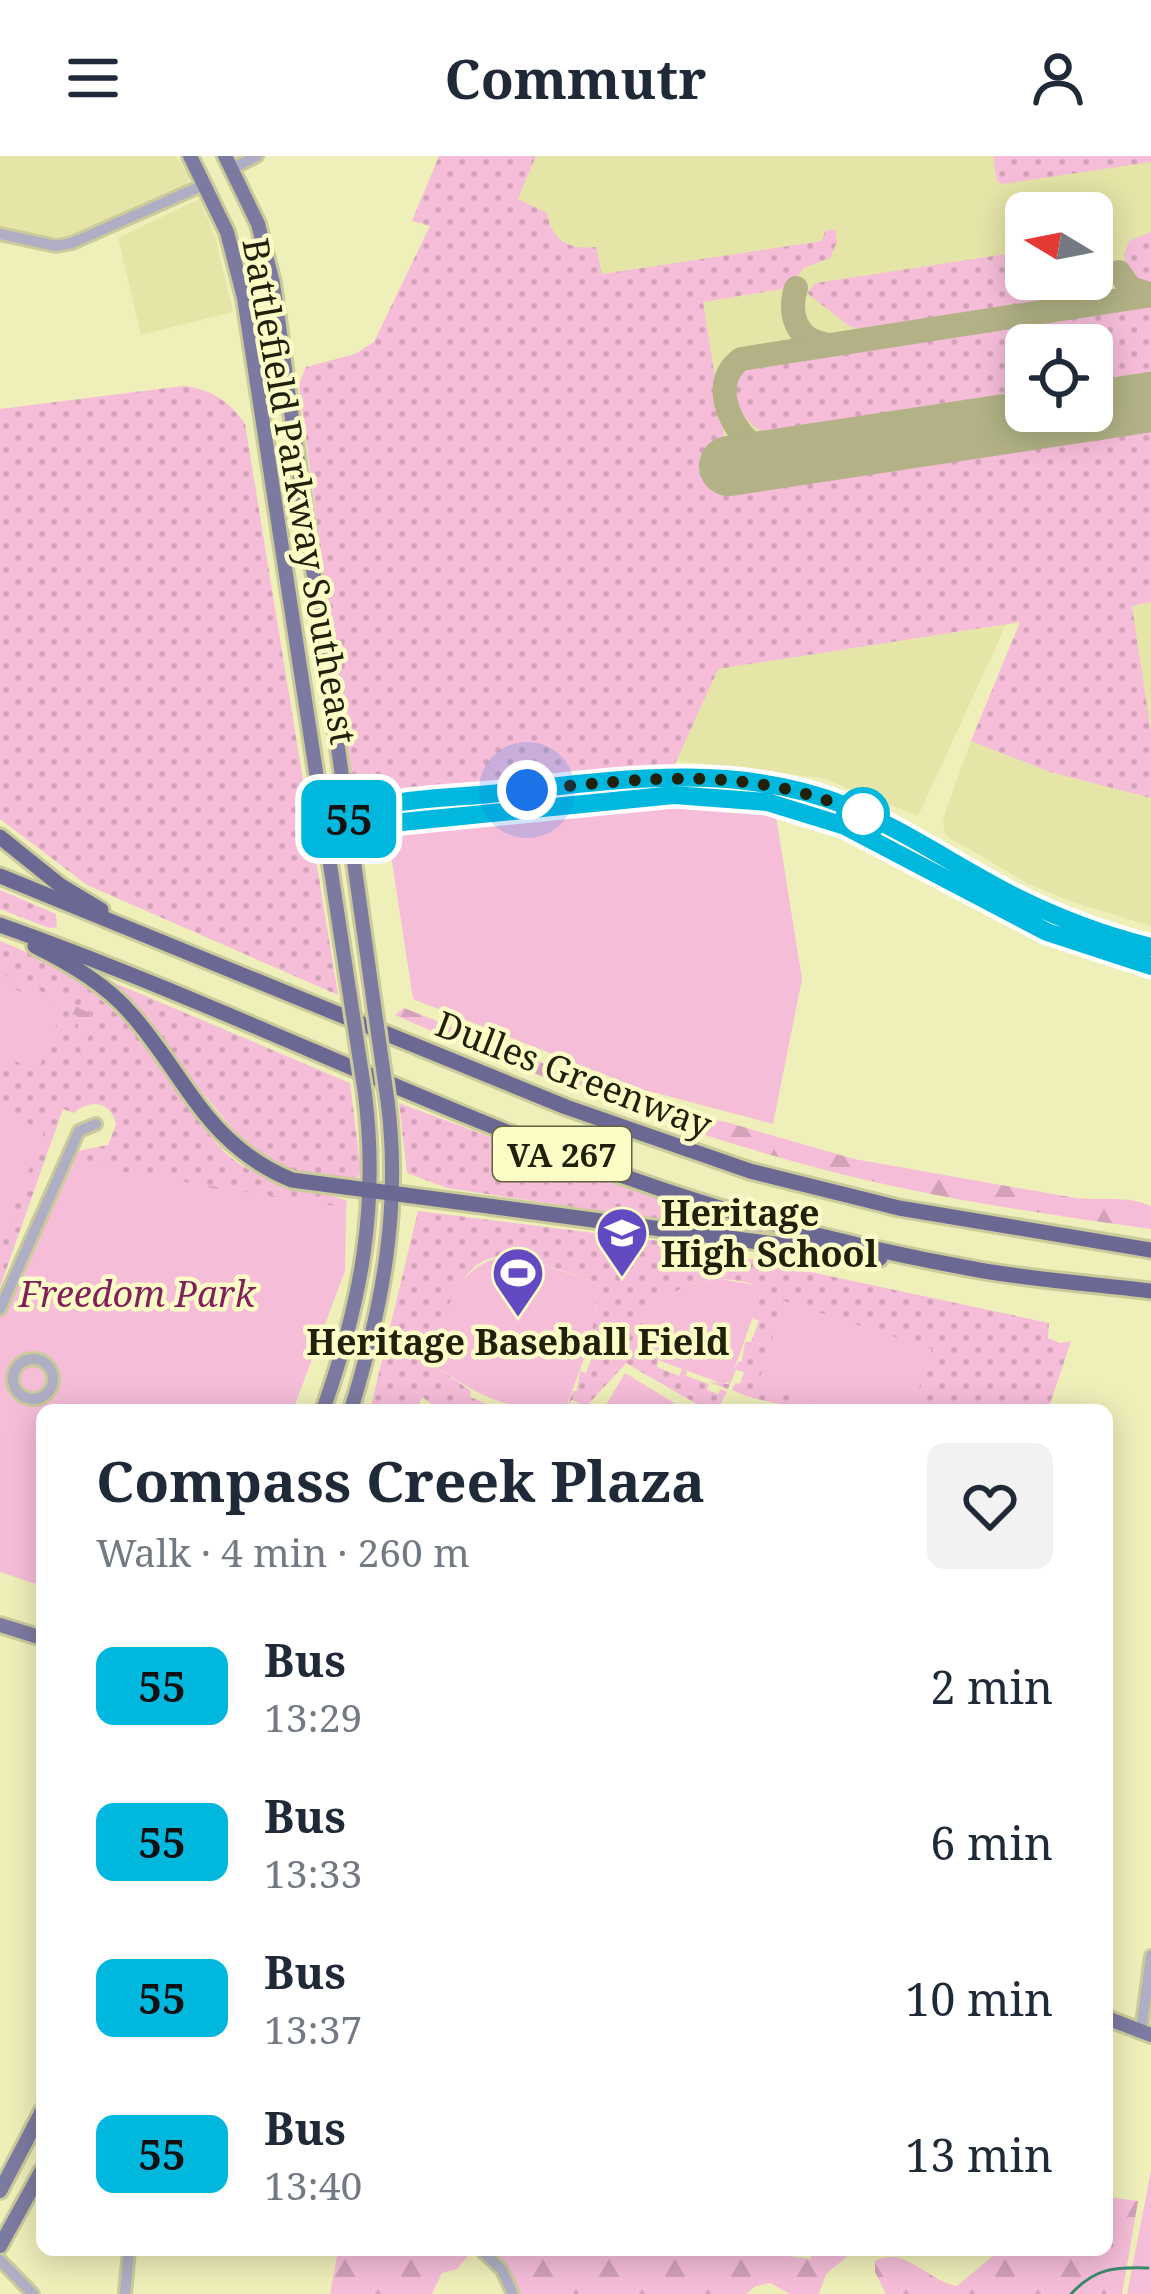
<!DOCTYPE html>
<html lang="en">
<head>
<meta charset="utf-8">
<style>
	body { margin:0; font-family:"Noto Serif",serif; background:#f2f2f3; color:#1f2937; height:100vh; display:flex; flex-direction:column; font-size:45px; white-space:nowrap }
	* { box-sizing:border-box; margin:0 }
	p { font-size:39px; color:#747a83 }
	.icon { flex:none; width:66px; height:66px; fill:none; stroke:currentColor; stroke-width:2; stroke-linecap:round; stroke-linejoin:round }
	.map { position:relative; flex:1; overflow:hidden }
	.side { position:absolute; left:36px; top:1248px; width:1077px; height:852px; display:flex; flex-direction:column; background:#fff; border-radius:18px; box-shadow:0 6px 30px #0003 }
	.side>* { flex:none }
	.badge { padding:0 24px; border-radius:18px; font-size:42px; line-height:78px }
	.needle { width:78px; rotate:280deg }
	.tools { position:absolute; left:1005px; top:36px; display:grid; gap:24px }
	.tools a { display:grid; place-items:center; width:108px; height:108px; border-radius:18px; background:#fff; box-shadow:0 6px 30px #0003; font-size:60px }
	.you { position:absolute; width:60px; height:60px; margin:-30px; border:9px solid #fff; border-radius:50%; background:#1a73e8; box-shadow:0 0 0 18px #1a73e833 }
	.map>.badge { position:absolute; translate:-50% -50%; box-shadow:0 0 0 6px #fff }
	.round { display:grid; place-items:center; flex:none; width:126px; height:126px; border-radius:18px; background:#f2f2f3 }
	.headline { display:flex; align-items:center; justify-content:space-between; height:204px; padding:0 60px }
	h1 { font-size:57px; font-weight:700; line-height:90px }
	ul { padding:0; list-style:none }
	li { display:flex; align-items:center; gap:36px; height:156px; padding:0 60px }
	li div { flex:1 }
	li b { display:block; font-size:45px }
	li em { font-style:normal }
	li .badge { min-width:132px; font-weight:700; text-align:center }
	header { display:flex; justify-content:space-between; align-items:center; height:156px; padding:0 60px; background:#fff; font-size:54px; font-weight:700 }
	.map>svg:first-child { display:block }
	.built { fill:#e5e5a8; fill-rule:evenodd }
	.grass { fill:url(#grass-dots) }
	.forest { fill:url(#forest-firs) }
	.park { fill:#f6bdd9 }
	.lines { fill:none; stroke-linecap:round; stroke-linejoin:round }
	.stream { stroke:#3b8969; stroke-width:3 }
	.taxiway { stroke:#b2b286; stroke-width:24 }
	.runway { stroke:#b2b286; stroke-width:60 }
	.minor-casing { stroke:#caca9a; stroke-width:16 }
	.major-casing { stroke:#caca9a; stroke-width:20 }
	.highway-casing { stroke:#caca9a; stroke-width:21 }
	.minor { stroke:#afaec4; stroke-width:10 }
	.major { stroke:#7d7aa1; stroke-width:14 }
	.highway { stroke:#6c6894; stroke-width:15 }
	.major-bridge-casing { stroke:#caca9a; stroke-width:20; stroke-linecap:butt }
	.major-bridge { stroke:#7d7aa1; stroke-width:14 }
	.line-casing { stroke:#fff; stroke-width:27 }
	.line { stroke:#00b8de; stroke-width:18 }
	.walk { stroke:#20200b; stroke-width:12; stroke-dasharray:0 21.6 }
	.stop-dot { fill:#fff; stroke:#00b8de; stroke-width:6 }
	.labels { text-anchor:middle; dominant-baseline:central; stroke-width:9; stroke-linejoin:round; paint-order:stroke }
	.shield { fill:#fcfcc7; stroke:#626243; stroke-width:3 }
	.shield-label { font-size:33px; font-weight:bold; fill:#20200b }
	.street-label { font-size:36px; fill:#20200b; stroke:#fcfcc7 }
	.poi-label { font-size:36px; font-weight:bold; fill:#20200b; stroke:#fcfcc7; text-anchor:start }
	.park-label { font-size:36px; font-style:italic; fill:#83205c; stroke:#fcfcc7 }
</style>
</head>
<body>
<header><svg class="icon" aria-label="menu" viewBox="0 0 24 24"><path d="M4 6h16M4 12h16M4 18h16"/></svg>Commutr<svg class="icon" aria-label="person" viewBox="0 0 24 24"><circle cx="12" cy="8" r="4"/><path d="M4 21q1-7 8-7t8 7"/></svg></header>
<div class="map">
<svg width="1151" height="2138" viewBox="0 0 1151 2138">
	<defs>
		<pattern id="grass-dots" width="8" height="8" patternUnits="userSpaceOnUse" patternTransform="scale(3)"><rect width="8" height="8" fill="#f6bdd9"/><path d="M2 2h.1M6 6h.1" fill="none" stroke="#d3a2b9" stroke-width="1.8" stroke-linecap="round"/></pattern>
		<pattern id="forest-firs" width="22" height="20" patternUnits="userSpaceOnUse" patternTransform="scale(3)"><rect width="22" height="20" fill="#f6bdd9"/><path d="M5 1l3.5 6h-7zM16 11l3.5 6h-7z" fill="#d3a2b9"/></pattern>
	</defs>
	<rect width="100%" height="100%" fill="#efefba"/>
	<g class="built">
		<polygon points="0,0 176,0 190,21 185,34 83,78 45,82 0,71"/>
		<path d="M506,0H1005V12L1151,0V576L1131,449L1006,469L918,660L822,622L677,605L680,598L421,193ZM1026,57H1092V123H1026ZM1026,189H1092V255H1026Z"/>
		<polygon points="199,43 215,80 233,156 141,179 118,82"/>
		<polygon points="971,585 1050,616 1151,642 1151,770 1070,745 1029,728 945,679 943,667 947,651"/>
	</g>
	<g class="grass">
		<path d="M439,0H536L518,43L547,57C552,85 569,94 596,91L602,118L822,85L825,75L835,73L837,86L830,102L804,112L788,132L703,146L732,331L1151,267V446L1132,450L1151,576V642L1050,616L971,585L1020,466L718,513L671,617L365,636L350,622L343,591L320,431L317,367L299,228L306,211L355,198L374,186L430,70L412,65Z"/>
		<polygon points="993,0 1151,0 1151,6 1002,28 997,25"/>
		<polygon points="1151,76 1151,130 1149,130 1128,119 1124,99 1129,85"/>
		<path d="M1092,86C1118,96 1117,123 1097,139L867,175L849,170L807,137L816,127L1026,95V123H1092Z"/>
		<path d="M1151,146V227L1092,236V189H1026V246L778,283C749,272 732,253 734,221L746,208Z"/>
		<path d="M183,230C211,233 229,245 245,268L338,839L87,729L0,663V253Z"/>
		<polygon points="0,734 56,758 57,771 49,772 0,753"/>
		<path d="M0,785C79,816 123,855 171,924C190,951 208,983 234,1004C269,1030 309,1030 347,1045L346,1052L70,1010L78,995L108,989L116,969C112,946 91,942 74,957L63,953L0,1131Z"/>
		<polygon points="110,825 350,927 361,1015 356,1024 299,1019 246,989"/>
		<polygon points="399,947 641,1037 812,1087 447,1032 407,1017"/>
		<path d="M418,1055L675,1087L1049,1167L1048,1182L1060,1187L1071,1185L1048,1254H806C780,1246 756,1246 732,1234L735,1227L740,1228L744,1216L736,1214L728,1233L709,1226L728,1228L738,1206L742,1205L745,1186H751L759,1165L752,1162L756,1129C701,1111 656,1136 633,1186L658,1204L657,1211L679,1220L682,1213L687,1215L686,1220L709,1228L707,1234L718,1238L721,1233L727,1236L717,1254H707L626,1207L583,1254H577L579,1247L572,1244L566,1254L573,1235H577L580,1215L586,1217L596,1190L590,1187L599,1128C479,1083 473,1083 428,1205L471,1235L470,1241L501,1254H440L422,1241L417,1254H370Z"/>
	</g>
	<g class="forest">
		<polygon points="0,817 90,857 96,869 80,895 77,860 0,825"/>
		<path d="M404,852L658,953L726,966L854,1003L1075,1042C1102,1045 1126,1039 1151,1050V1073C1034,1057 914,1039 799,1007C660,969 527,917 395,859Z"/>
		<polygon points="83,1005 112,1014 346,1052 342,1056 75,1014 76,1006"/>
		<path d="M1107,2041L1138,2045L1122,2138H886L875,2116V2105C905,2089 927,2125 957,2130L1000,2094H1107Z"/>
		<polygon points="338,2094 473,2094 457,2113 442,2117 432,2138 330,2138"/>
		<polygon points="491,2094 740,2094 810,2103 814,2094 855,2094 826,2118 819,2138 790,2138 770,2127 756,2130 746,2138 513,2138 487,2097"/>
	</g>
	<g class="park">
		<polygon points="660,645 715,645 775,654 802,823 773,968 641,933 413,843 387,673 476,663 594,658"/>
		<polygon points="8,830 56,852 60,861 40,910 21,908 0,897 0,839"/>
		<polygon points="0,956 45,974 8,1067 0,1064"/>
		<polygon points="61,1009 346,1052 345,1115 293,1254 42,1254 42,1430 0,1416 0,1153"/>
		<path d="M520,1100L599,1128L590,1186L565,1254C502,1254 479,1240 428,1205C446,1157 456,1098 520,1100Z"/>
		<path d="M719,1123L756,1129L752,1163L730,1225L723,1228L658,1204L633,1186C650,1149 677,1126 719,1123Z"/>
		<polygon points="784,1145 932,1193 912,1254 839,1254 758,1228"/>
		<polygon points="625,1217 686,1254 603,1254"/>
		<polygon points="1151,2015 1151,2138 1127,2138"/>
	</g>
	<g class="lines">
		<path class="stream" d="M1071,2138C1095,2112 1114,2111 1148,2112"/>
		<g class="taxiway">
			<polyline points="1119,116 1130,132 1149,138"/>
			<path d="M796,132C788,158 796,183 824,188"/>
			<path d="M750,287C727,266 711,224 741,203L1151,139"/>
		</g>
		<g class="runway">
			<polyline points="1092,255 1151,246"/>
			<polyline points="729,310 1091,255"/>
		</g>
		<g class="minor-casing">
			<g id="minor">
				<polyline points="233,12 257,0"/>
				<polyline points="0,78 56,90 72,87 206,28"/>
				<path d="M348,664C374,642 454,642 490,638C607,625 732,604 844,649C903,674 957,710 1014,740C1058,762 1103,779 1151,791"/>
				<polyline points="325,667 348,664 362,669 673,639 767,647 845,670 1047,776 1151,810"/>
				<polyline points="0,1153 79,975 96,968"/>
				<circle cx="33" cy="1223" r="20"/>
				<polyline points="1141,1875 1151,1800"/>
				<polyline points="481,2094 502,2114 513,2138"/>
				<polyline points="0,2104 33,2138"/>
				<polyline points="125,2138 129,2094"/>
			</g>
		</g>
		<g class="major-casing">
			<g id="major">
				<polyline points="190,0 227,76 244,142 350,840"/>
				<polyline points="225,0 258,68 273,127 374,849"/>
				<polyline points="342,623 370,645 395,649"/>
				<path d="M323,1254C361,1147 379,1051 365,938"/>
				<path d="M351,1254C382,1152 401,1055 388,948"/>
				<polyline points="0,1469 42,1482"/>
				<polyline points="1107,1862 1151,1879"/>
				<polyline points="0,2035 42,1955"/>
				<polyline points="0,2090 42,2014"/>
			</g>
		</g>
		<g class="highway-casing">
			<g id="highway">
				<polyline points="0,681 61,730 101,754"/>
				<polyline points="0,720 566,951 750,1015 899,1052 1151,1094"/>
				<path d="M0,769C212,844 414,946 626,1021C741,1062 860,1093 979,1114C1036,1124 1094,1128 1151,1135"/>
				<path d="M35,790C71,808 107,829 133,860C188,924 207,989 292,1024L880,1102"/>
			</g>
		</g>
		<use href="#minor" class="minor"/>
		<use href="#major" class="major"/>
		<use href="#highway" class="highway"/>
		<g class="major-bridge-casing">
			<g id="major-bridge">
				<polyline points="350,840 365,938"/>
				<polyline points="374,849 388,948"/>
			</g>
		</g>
		<use href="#major-bridge" class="major-bridge"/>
	</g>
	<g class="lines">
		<g class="line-casing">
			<path id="line" d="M1151,791C1103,779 1058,762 1014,740C957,711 903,673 844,649C731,604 607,625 490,638C455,642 373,642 348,664L362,670L674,639L767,646L845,670L1047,776L1151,810"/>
		</g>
		<use href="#line" class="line"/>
		<path class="walk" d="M527,634C653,622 746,608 863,658"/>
	</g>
	<defs>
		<g id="school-pin" transform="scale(2.7)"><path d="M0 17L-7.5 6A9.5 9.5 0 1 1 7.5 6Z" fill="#634ac2" stroke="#fcfcc7"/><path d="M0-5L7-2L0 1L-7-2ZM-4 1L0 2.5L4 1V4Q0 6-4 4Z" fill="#fff"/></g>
		<g id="stadium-pin" transform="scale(2.7)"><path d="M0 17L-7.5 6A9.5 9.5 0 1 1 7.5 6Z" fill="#634ac2" stroke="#fcfcc7"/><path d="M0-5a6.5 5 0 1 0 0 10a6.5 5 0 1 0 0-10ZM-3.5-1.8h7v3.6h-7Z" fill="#fff"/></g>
	</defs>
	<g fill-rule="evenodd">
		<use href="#school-pin" x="622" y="1077"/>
		<use href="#stadium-pin" x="518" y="1117"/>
	</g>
	<circle class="stop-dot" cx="863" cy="658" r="24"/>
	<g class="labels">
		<rect class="shield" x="493" y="971" width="138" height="54" rx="9"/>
		<g class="shield-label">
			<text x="562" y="998">VA 267</text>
		</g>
		<g class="street-label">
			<text transform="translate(300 335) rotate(80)">Battlefield Parkway Southeast</text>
			<text transform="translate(574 918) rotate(21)">Dulles Greenway</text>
		</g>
		<g class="poi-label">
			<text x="661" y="1056">Heritage<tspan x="661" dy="41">High School</tspan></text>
			<text x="518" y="1185" text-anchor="middle">Heritage Baseball Field</text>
		</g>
		<g class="park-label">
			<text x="137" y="1137">Freedom Park</text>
		</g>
	</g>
</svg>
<div class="tools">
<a><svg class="needle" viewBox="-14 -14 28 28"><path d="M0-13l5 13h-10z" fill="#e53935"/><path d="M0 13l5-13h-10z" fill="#747a83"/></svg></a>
<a><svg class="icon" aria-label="locate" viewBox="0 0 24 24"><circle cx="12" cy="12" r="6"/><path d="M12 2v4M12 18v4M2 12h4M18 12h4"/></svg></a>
</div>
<div class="you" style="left:527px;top:634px"></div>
<b class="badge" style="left:349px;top:663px;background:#00b8de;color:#111">55</b>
<section class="side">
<div class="headline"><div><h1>Compass Creek Plaza</h1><p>Walk · 4 min · 260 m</p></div><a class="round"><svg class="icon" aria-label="heart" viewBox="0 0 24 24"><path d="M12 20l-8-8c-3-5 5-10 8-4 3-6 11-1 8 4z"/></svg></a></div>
<ul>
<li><span class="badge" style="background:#00b8de;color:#111">55</span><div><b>Bus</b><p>13:29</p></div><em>2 min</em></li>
<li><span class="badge" style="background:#00b8de;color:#111">55</span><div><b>Bus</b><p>13:33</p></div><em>6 min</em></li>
<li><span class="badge" style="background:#00b8de;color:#111">55</span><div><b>Bus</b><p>13:37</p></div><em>10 min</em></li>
<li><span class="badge" style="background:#00b8de;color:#111">55</span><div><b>Bus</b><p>13:40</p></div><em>13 min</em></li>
</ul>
</section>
</div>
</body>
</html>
